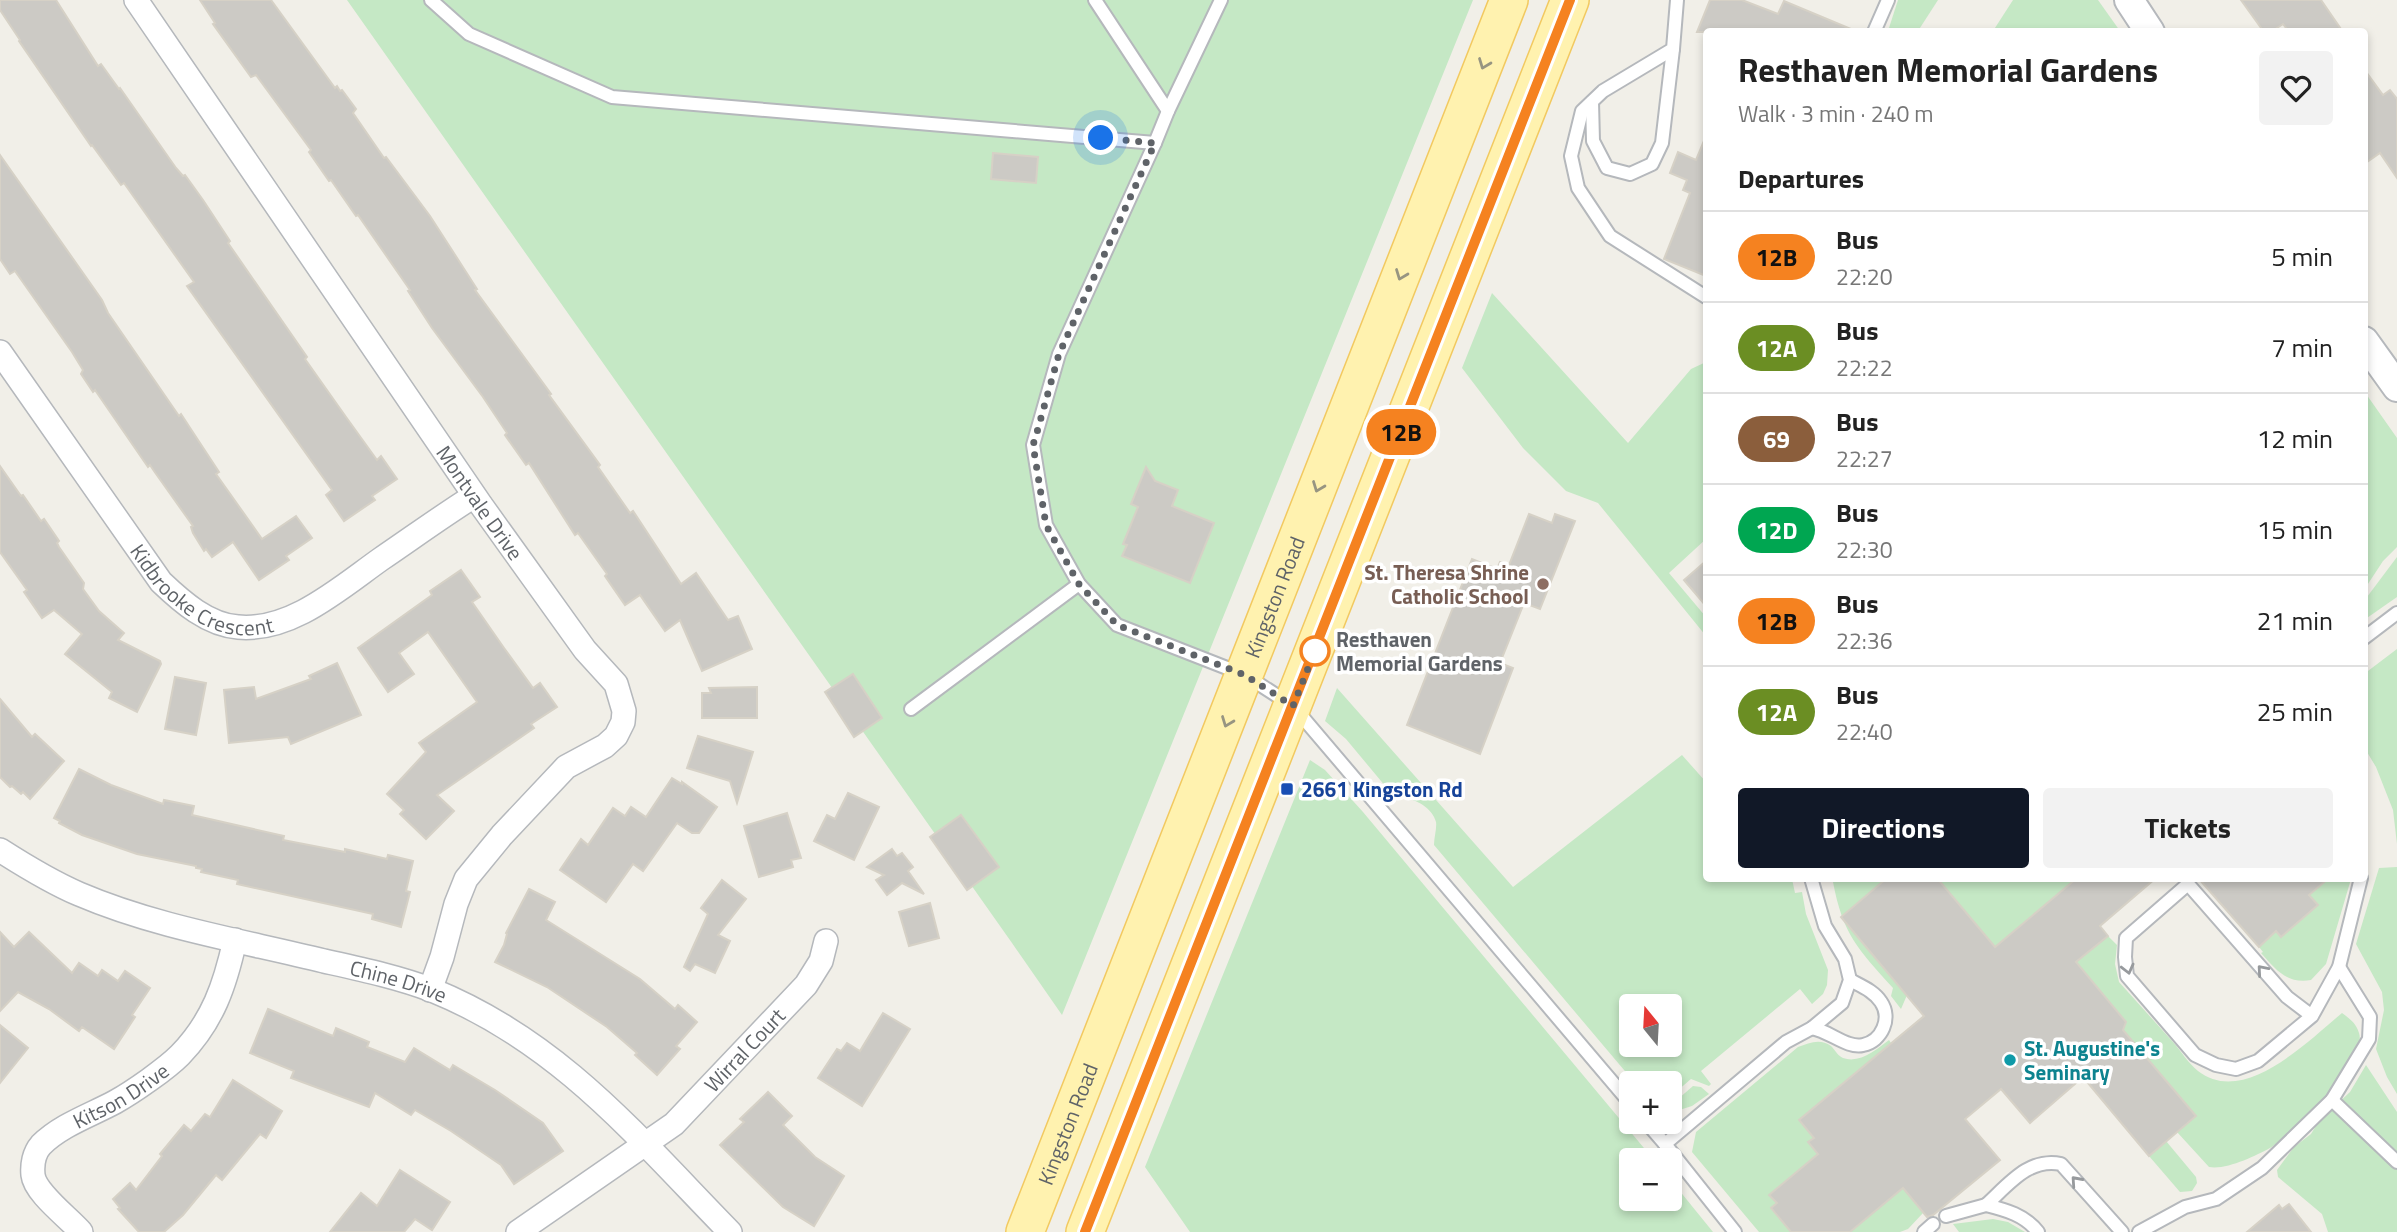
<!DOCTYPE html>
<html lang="en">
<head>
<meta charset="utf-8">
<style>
	body { margin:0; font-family:"Titillium Web",sans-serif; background:#f2f2f2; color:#222; height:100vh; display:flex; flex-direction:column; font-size:26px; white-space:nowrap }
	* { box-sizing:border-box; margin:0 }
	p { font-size:23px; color:#767676 }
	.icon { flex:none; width:38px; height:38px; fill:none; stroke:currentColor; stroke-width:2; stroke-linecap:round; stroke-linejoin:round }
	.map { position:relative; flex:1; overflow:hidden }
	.panel { position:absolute; left:1703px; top:28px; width:665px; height:854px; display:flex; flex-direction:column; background:#fff; border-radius:7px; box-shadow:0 4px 10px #0003 }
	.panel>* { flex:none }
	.badge { padding:0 14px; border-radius:23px; font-size:24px; line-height:46px }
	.needle { width:46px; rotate:342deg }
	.buttons { position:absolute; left:1619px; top:994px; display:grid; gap:14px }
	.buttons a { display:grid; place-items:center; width:63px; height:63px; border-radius:7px; background:#fff; box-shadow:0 4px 10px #0003; font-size:35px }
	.you { position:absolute; width:35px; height:35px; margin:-18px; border:5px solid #fff; border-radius:50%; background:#1a73e8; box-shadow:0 0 0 10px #1a73e833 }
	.map>.badge { position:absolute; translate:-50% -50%; box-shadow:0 0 0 4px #fff }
	h2 { padding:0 35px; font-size:26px; line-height:63px }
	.round { display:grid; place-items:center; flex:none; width:74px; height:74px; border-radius:7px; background:#f2f2f2 }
	.overview { display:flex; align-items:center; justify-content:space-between; height:119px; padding:0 35px }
	h1 { font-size:33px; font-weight:700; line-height:52px }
	.button { display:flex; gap:14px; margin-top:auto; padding:14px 35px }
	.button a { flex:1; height:80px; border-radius:7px; background:#111827; color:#fff; font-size:28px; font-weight:700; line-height:80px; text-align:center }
	.button a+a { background:#f2f2f2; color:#222 }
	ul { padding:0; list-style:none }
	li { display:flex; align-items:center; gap:21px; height:91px; padding:0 35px; border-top:2px solid #e0e0e0 }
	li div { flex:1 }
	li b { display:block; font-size:26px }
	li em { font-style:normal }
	li .badge { min-width:77px; font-weight:700; text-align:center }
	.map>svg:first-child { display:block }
	.green { fill:#c5e8c5; fill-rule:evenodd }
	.building { fill:#cccac5; stroke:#d6d1c6; stroke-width:2 }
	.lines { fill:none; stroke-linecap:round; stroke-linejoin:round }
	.service-casing { stroke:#b5b8bc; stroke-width:16 }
	.minor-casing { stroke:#b5b8bc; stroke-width:26 }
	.tertiary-casing { stroke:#b5b8bc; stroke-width:32 }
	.primary-casing { stroke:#f2c960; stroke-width:40 }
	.service { stroke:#fff; stroke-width:12 }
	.minor { stroke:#fff; stroke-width:23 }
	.tertiary { stroke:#fff; stroke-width:28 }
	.primary { stroke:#fff2af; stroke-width:37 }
	.oneway { stroke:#979581 }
	.oneway2 { stroke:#979a9d }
	.line-casing { stroke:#fff; stroke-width:16 }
	.line { stroke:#f58220; stroke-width:10 }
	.walk { stroke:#5f6368; stroke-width:7; stroke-dasharray:0 12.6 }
	.education-dot { fill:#8d6e63; stroke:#fff; stroke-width:2.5 }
	.stop-dot { fill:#fff; stroke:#f58220; stroke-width:3.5 }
	.transit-dot { fill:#1a4fb4; stroke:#fff; stroke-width:2.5 }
	.culture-dot { fill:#0f9aa8; stroke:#fff; stroke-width:2.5 }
	.labels { text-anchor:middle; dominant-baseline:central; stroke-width:7; stroke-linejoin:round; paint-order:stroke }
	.street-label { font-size:21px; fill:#5f6368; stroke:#fff }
	.education-label { font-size:21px; font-weight:bold; fill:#785e54; stroke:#fff; text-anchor:end }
	.stop-label { font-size:21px; font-weight:bold; fill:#5f6368; stroke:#fff; text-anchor:start }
	.transit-label { font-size:21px; font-weight:bold; fill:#164399; stroke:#fff; text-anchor:start }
	.culture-label { font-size:21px; font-weight:bold; fill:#0d838f; stroke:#fff; text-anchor:start }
</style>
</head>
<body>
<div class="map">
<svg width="2397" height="1232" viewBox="0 0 2397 1232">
	<rect width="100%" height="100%" fill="#f1efe8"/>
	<g class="green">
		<polygon points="347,0 1473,0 1062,1015 1012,943"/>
		<polygon points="1898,0 1938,0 1918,31 1888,31"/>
		<polygon points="2013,0 2098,0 2120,31 1993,31"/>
		<polygon points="1492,293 1628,443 1691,369 1706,362 1706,539 1669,573 1706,617 1706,636 1598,503 1566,491 1523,448 1462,368"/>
		<polygon points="2364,391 2397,438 2397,547 2383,561 2364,590"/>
		<polygon points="2397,557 2397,597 2364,620 2364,601"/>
		<polygon points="2397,649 2397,844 2393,810 2376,767 2364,747 2364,674"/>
		<path d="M1337,688L1513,887L1682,755L1706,782V878L1792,879L1795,893L1802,892L1806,914L1828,970L1827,985L1823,994L1812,1004L1800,989L1701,1071L1711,1084L1709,1086L1691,1079L1670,1097V1083H1635L1434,845C1434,838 1437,828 1436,822C1432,806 1410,795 1396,799L1346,739L1325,721ZM1631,1006H1670V1045H1631Z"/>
		<polygon points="1310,760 1325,770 1363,812 1654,1160 1631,1160 1631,1199 1670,1199 1670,1179 1713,1232 1190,1232 1145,1167"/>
		<polygon points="2397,867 2397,1094 2387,1077 2376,1049 2384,1010 2382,992 2356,944 2379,868"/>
		<path d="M1845,879H1887L1907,995L1901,1009L1891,996L1893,988C1858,949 1843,935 1833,882Z"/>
		<polygon points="1937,879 2077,879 1985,955"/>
		<path d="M2329,879H2351L2326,964L2311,980C2287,984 2276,970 2261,953L2263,952L2259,947L2265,941L2272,927L2281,936L2318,905L2309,895Z"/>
		<path d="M2108,936L2117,945L2115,964L2119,982C2137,1002 2155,1022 2173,1042C2181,1051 2188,1063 2198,1071C2244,1107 2308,1041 2342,1013C2350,1019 2356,1023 2359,1033C2363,1045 2351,1067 2344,1077C2335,1088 2281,1142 2270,1148C2255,1156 2227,1170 2209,1167L2177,1132L2195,1115L2123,1030L2126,1022L2076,962Z"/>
		<path d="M1889,1040L1891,1043L1799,1120L1814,1138L1808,1142L1818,1154L1770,1195L1777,1203L1771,1209L1791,1232H1759L1692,1152L1696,1132L1798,1047C1809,1043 1820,1038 1831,1046C1835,1050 1838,1056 1843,1058C1860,1064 1877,1049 1889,1040Z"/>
		<polygon points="2366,1065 2397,1112 2397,1232 2328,1232 2322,1214 2278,1177 2277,1170 2294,1147 2311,1134 2319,1121 2350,1092"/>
		<polygon points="1693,1086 1701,1087 1709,1094 1692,1106 1670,1113 1670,1106"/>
		<polygon points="2166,1141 2196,1177 2197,1183 2192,1191 2180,1192 2149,1156"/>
		<polygon points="1903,1188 1923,1213 1908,1229 1900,1232 1850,1232"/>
		<polygon points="1993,1219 2008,1222 2025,1232 1959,1232 1953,1224"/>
	</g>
	<g class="building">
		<polygon points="0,0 56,0 98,66 101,64 119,89 120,88 176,168 183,176 185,175 203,200 230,241 228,243 307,357 305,359 346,417 377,460 381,456 397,479 372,496 375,500 344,521 326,495 332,490 187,286 194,282 124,183 121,185 92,145 91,146 19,41 20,40 0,10"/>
		<polygon points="200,0 271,0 335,88 337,86 340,91 342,90 356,109 353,113 384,158 386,157 430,216 477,289 475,290 551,394 549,395 600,465 598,467 630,513 633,511 681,584 696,573 728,620 738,616 752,649 702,671 680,620 665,631 640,595 625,605 605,576 607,574 578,533 575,535 529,463 526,465 505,435 507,433 483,397 432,328 408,291 410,290 358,215 356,216 331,180 329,181 309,152 311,150 256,75 251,77 213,24 215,23"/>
		<polygon points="1710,0 1742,0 1778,14 1784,1 1858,32 1697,32"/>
		<polygon points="2241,0 2321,0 2343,32 2289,32 2283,24 2271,32 2264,32"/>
		<polygon points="2364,69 2383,95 2390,90 2397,99 2397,178 2380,153 2364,164"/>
		<polygon points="1706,136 1706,276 1664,259 1690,193 1683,190 1687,180 1670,173 1678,152 1696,160"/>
		<polygon points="993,153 1038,157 1036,183 991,179"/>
		<polygon points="0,155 102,300 108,313 179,416 181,414 198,440 219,472 216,474 262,539 296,516 312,538 286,556 289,560 259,580 233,542 212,557 206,549 204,551 193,533 191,527 193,526 154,471 150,465 148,467 95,390 93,392 81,374 83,370 72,352 15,271 10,274 0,259"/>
		<polygon points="0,466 21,496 23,495 41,521 44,519 59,541 57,543 59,547 84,583 83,589 99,611 124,633 118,640 160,661 161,664 137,712 109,698 112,692 65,654 82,634 54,610 42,618 24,592 27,590 0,552"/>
		<polygon points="1146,467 1155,481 1178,490 1172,506 1214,523 1190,583 1122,556 1127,545 1123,544 1138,507 1131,504"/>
		<polygon points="1529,514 1552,523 1555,514 1575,521 1540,609 1524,603 1500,663 1513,668 1480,754 1407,725 1472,559 1497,569 1500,562 1509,565"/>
		<polygon points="1706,561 1706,606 1684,580"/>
		<polygon points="461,570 480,597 472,602 504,648 533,688 540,683 557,707 531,724 534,728 437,795 454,811 426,839 400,814 404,810 387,794 426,752 419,743 477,702 428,632 399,653 414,674 388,692 358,648 432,595 430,591"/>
		<polygon points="337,663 361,715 291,744 288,737 229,743 224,690 254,687 256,699 311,679 309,676"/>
		<polygon points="853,674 882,718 854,737 825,692"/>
		<polygon points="175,677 206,683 196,735 165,729"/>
		<polygon points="757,687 757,718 702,718 702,693 711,693 709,688"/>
		<polygon points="0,699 32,737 35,734 64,761 30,799 23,792 21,794 12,786 10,787 0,777"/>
		<polygon points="698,736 753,752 737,803 730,781 687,768"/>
		<polygon points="79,769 111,785 163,804 164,800 194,806 192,815 284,836 283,840 345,852 345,849 387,859 388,855 413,861 406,891 410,892 401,927 372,919 373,914 237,884 238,880 201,872 202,869 196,868 196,866 137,854 82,835 59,823 60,821 54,818"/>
		<polygon points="672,778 682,784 682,782 717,807 699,833 692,833 677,823 643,871 633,864 606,902 560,870 581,839 588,845 613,808 625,816 631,807 646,817"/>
		<polygon points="848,793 879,807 854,860 814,841 827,815 835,819"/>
		<polygon points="787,813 801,858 791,860 793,867 759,877 744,826"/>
		<polygon points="961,815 999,867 967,890 930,837"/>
		<polygon points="892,849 897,856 902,853 913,867 908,871 924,894 902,883 887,895 876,880 884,875 867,867"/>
		<polygon points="1887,878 1937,878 1995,947 2077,878 2156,878 2100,926 2108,936 2076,962 2126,1022 2123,1030 2196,1116 2149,1156 2083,1077 2030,1123 2001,1089 1965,1119 2000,1160 1933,1215 1927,1217 1903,1188 1850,1232 1791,1232 1771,1208 1777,1203 1769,1195 1818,1154 1808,1142 1814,1138 1799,1120 1924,1016 1841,917"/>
		<polygon points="2198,878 2329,878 2309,895 2318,905 2281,937 2276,931 2259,947"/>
		<polygon points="722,880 746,899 718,935 730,941 715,973 695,964 690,971 684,967 708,914 701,908"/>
		<polygon points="529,889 555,902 546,920 640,979 675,1009 678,1005 697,1022 676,1046 680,1049 657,1075 635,1055 637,1053 607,1027 547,987 495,962 504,945 507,934 506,933"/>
		<polygon points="930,903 939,938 909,946 899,912"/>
		<polygon points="0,932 14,947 29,932 72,973 79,963 98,976 102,970 118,981 125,971 150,988 132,1015 135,1017 114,1049 82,1027 79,1031 49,1009 18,992 0,1011"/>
		<polygon points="268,1009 333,1036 336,1028 369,1042 367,1047 405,1062 414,1048 450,1070 453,1065 495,1090 543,1123 563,1151 514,1184 501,1165 451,1131 415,1110 411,1115 375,1093 369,1107 291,1078 294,1071 250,1053"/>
		<polygon points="883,1013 910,1029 862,1106 818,1078 837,1049 841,1051 847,1043 860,1051"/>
		<polygon points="0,1025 28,1048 0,1083"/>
		<polygon points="233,1080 282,1111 266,1138 260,1134 222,1180 216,1175 183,1215 164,1232 139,1232 118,1209 120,1208 113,1199 130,1183 136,1190 162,1156 160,1154 184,1125 191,1131 205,1114 210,1117"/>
		<polygon points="768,1092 792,1116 783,1125 815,1157 844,1176 814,1226 783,1207 720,1145 744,1122 740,1119"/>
		<polygon points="400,1170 450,1202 432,1230 415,1219 404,1232 330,1232 361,1193 377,1206"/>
		<polygon points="2289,1204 2311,1232 2247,1232 2279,1205 2282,1209"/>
	</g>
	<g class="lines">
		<g class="service-casing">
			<g id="service">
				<polyline points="431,0 469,34 612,97 1155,143"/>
				<polyline points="1095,0 1168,111"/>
				<polyline points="1221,0 1168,111 1155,143 1059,354 1033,445 1046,525 1079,584 1117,625 1245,675 1293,706 1631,1104"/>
				<polyline points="1677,0 1673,49 1603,91 1582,111 1571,156 1578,188 1610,236 1706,297"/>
				<polyline points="1874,32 1888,0"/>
				<polyline points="1592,102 1593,141 1607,168 1630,174 1652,164 1662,143 1673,49"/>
				<polyline points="2364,638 2397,613"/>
				<polyline points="911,709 1079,584"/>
				<polyline points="2312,1016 2287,997 2188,884 2126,938 2125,957 2127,976 2195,1055 2216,1065 2236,1069 2258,1061 2312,1016 2339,967 2361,878"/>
				<path d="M1812,1028C1829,1031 1848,1049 1863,1045C1882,1041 1892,1018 1881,1002C1874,991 1861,986 1850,980"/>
				<polyline points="2332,1100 2397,1162"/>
				<polyline points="1646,1122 1665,1144 1786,1042 1812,1028 1842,1003 1850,980 1845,959 1825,926 1811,878"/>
				<polyline points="1665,1144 1735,1232"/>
				<polyline points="1946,1216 1986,1205"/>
				<polyline points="1924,1232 1933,1224"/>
				<path d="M2038,1232C2025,1215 2006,1210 1986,1205C2008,1185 2029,1157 2061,1164L2122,1232"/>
				<polyline points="2139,1232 2185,1207 2216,1199 2262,1168 2332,1100 2369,1039 2370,1017 2339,967"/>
			</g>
		</g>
		<g class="minor-casing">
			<g id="minor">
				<path id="s1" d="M136,0L481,505L585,650L616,684L624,711L623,722L616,736L605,746L566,767L502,835L466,879L456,904L442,957L430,990"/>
				<path id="s2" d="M0,352L161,582C182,602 208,625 238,627C291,632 340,588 381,559C412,538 442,516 474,496"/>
				<path id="s3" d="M0,850C25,866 51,882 79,894C156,927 243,941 324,961C360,969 398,977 432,990C560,1042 636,1136 730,1232"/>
				<path id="s4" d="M81,1232C69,1218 35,1193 33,1175C32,1165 34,1153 41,1145C61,1125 91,1115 115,1102C133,1092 166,1069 180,1055C213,1021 225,985 235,940"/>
				<path id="s5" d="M518,1232L674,1124L806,985L821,961L826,941"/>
			</g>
		</g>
		<g class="tertiary-casing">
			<g id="tertiary">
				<polyline points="2129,0 2150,32"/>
				<polyline points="2364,341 2397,387"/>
			</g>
		</g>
		<g class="primary-casing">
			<g id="primary">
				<path id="s6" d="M1025,1232L1509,0"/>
				<polyline points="1085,1232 1570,0"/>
			</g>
		</g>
		<use href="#service" class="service"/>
		<use href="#minor" class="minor"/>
		<use href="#tertiary" class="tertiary"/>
		<use href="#primary" class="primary"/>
	</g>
	<defs><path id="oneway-chevron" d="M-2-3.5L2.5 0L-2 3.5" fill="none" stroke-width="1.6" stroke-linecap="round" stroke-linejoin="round" transform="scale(1.75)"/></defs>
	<g class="oneway">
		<use href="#oneway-chevron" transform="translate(1484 64) rotate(111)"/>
		<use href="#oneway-chevron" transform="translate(1401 275) rotate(111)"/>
		<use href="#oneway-chevron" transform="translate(1318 487) rotate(111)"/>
		<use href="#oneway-chevron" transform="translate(1227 722) rotate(111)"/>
	</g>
	<g class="oneway2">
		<use href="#oneway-chevron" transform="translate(2128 969) rotate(76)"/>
		<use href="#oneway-chevron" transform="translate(2262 970) rotate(-131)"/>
		<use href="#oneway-chevron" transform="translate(2076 1181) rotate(-132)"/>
	</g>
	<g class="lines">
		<g class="line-casing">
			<polyline id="line" points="1085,1232 1570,0"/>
		</g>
		<use href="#line" class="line"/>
		<polyline class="walk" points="1101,138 1155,143 1059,354 1037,432 1033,445 1046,525 1079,584 1117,625 1245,675 1293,706 1315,651"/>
	</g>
	<circle class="education-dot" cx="1543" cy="584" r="7"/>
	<circle class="stop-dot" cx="1315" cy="651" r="14"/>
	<rect class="transit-dot" x="1280" y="782" width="14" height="14" rx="3.5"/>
	<circle class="culture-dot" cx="2010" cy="1060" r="7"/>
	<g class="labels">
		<g class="street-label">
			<text stroke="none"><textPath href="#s1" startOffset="609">Montvale Drive</textPath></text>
			<text stroke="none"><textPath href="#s2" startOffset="322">Kidbrooke Crescent</textPath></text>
			<text stroke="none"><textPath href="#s6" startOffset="682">Kingston Road</textPath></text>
			<text stroke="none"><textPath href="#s3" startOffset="422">Chine Drive</textPath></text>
			<text stroke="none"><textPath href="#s5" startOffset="292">Wirral Court</textPath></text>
			<text stroke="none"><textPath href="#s4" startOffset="201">Kitson Drive</textPath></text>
			<text stroke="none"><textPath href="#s6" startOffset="116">Kingston Road</textPath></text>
		</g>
		<g class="education-label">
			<text x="1529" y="572">St. Theresa Shrine<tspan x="1529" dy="24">Catholic School</tspan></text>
		</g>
		<g class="stop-label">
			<text x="1336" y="639">Resthaven<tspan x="1336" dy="24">Memorial Gardens</tspan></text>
		</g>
		<g class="transit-label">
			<text x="1301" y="789">2661 Kingston Rd</text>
		</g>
		<g class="culture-label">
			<text x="2024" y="1048">St. Augustine's<tspan x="2024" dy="24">Seminary</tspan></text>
		</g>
	</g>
</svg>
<div class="buttons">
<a><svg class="needle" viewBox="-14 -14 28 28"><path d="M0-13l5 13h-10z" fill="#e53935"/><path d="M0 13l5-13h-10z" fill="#767676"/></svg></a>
<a>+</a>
<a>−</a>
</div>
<div class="you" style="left:1101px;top:138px"></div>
<b class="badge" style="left:1401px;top:432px;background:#f58220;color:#111">12B</b>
<section class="panel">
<div class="overview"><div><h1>Resthaven Memorial Gardens</h1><p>Walk · 3 min · 240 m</p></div><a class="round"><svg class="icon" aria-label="heart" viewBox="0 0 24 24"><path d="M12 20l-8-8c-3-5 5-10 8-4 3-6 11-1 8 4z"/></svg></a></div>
<h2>Departures</h2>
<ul>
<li><span class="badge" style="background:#f58220;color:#111">12B</span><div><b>Bus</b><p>22:20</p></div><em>5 min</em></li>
<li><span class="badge" style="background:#6b8e23;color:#fff">12A</span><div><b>Bus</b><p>22:22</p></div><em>7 min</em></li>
<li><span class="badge" style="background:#8b5e3c;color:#fff">69</span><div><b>Bus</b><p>22:27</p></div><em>12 min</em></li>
<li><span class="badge" style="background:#00a651;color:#fff">12D</span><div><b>Bus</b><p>22:30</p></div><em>15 min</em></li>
<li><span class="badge" style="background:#f58220;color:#111">12B</span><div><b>Bus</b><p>22:36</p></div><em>21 min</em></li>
<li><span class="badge" style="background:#6b8e23;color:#fff">12A</span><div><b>Bus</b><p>22:40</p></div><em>25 min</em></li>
</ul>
<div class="button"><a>Directions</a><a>Tickets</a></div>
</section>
</div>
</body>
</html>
